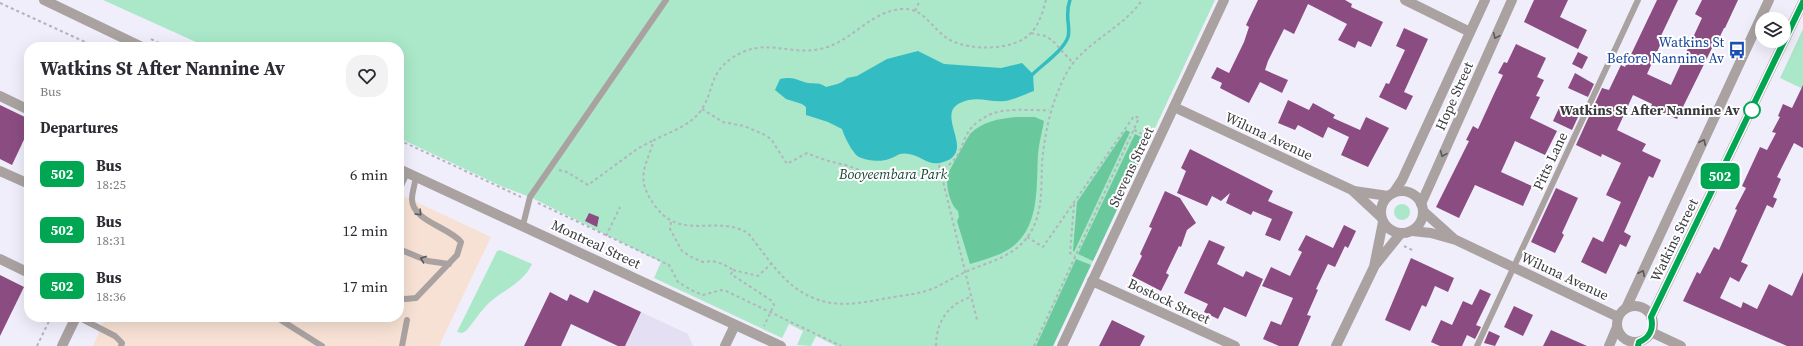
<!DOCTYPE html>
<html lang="en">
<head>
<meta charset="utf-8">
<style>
	body { margin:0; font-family:"Source Serif 4",serif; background:#f2f2f3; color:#2b2b33; height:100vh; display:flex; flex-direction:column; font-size:15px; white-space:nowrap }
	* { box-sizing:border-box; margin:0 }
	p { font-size:13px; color:#7c7c81 }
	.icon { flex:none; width:22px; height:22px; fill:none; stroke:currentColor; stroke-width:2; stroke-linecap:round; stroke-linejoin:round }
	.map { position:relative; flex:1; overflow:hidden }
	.drawer { position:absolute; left:24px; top:42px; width:380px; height:280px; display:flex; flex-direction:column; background:#fff; border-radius:16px; box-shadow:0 4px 16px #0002 }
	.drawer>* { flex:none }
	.badge { padding:0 8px; border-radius:6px; font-size:14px; line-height:26px }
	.buttons { position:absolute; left:1755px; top:12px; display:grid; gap:8px }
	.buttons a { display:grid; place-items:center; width:36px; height:36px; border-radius:50%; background:#fff; box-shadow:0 4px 16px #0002; font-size:20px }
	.map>.badge { position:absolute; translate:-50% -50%; box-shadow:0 0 0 2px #fff }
	h2 { padding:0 16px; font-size:15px; line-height:36px }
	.round { display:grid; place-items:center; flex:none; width:42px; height:42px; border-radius:16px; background:#f2f2f3 }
	.head { display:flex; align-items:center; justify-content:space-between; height:68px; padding:0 16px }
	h1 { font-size:19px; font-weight:700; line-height:30px }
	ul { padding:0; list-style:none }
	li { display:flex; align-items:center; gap:12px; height:56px; padding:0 16px }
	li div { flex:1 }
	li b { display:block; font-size:15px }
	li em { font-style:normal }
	li .badge { min-width:44px; font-weight:700; text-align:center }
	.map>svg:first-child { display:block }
	.commercial { fill:#f7e1d4 }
	.built { fill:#e4dff2 }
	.green { fill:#aae8c9 }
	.forest { fill:#69c99d }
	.water { fill:#33bcc1 }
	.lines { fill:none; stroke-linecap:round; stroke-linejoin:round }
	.stream { stroke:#33bcc1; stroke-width:3.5 }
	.building { fill:#8b4c82 }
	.path { stroke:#b5b3bd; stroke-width:2; stroke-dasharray:3 3; stroke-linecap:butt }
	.service { stroke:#a9a2a0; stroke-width:6 }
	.minor { stroke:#a9a2a0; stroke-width:10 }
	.tertiary { stroke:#a9a2a0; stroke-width:10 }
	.oneway { stroke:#5b585b }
	.line-casing { stroke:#fff; stroke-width:9 }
	.line { stroke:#00a651; stroke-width:6 }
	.stop-dot { fill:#fff; stroke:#00a651; stroke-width:2 }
	.labels { text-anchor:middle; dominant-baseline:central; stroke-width:4; stroke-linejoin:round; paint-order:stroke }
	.transit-label { font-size:14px; fill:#164399; stroke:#fff; text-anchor:end }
	.street-label { font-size:14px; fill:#3a393e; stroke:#fff }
	.stop-label { font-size:14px; font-weight:bold; fill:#3a393e; stroke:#fff; text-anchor:end }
	.park-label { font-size:14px; font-style:italic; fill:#1c4533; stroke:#fff }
</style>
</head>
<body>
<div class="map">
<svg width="1803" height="346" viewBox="0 0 1803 346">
	<rect width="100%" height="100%" fill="#f1eefb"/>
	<polygon class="commercial" points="399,194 491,237 439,346 93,346 106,317 399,317"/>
	<polygon class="built" points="594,290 688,334 693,346 618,346 577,327"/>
	<g class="green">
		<polygon points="103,0 1215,0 1053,346 836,346 816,336 811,346 797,345 803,331 789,324 782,338 654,278 661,262 530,197 503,187 399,138 399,47 207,47"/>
		<polygon points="1803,29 1803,89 1780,78"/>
		<circle cx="1402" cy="212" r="8"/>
		<path d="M500,250L532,264C523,283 505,289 490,302C481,310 474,322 466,331L462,333L457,332L497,251Z"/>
	</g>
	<g class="forest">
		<path d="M1016,117H1035L1044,121C1042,132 1039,143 1038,154C1036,191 1041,236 1000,254C990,258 980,261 970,264L957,221L959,217L958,211C950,205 945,185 948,174C949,171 968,137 970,134C983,121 998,119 1016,117Z"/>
		<polygon points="1126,130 1130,132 1074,252 1073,250 1077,202"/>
		<polygon points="1135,134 1149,141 1093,261 1078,254"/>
		<polygon points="1076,259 1091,265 1053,346 1036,346"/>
	</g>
	<path class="water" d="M918,51L944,64L1001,68L1022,63L1033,74L1034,91C1025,94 1014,100 1005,101C989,103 977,95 960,103C939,113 964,140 955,154C951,160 947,161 940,163C926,165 922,156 909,154C899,152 898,156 889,159C882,162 867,161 859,157C853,154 844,136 842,129L828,122L806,115V107L802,104L786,99L775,90L780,79C794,76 796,80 808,83C816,84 819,82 826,87C834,85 841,84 847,78L857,76L887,59Z"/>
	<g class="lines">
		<path class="stream" d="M1033,74C1043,64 1063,51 1068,37C1071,26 1064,16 1070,0"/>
	</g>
	<g class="building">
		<polygon points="1258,0 1345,0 1352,4 1351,7 1383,22 1371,47 1358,41 1355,48 1338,40 1347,24 1308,4 1294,34 1284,29 1268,61 1265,70 1288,80 1282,93 1260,82 1249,103 1220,88 1222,83 1211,78 1217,67 1229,73 1244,42 1249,27 1246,25"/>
		<polygon points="1534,0 1568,0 1560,17 1587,30 1578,49 1524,22"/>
		<polygon points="1657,0 1678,0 1659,40 1662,41 1647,74 1671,85 1702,18 1695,14 1702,0 1738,0 1725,28 1724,28 1715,47 1713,46 1677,119 1651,107 1652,104 1633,95 1617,130 1646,144 1642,151 1661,160 1653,178 1649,176 1624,232 1631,236 1626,247 1620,244 1606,274 1581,262 1593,237 1603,242 1621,202 1606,195 1621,163 1602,154 1601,157 1576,145 1602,88 1609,90 1621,65 1625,67"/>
		<polygon points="1404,28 1428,39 1404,92 1413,96 1406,110 1379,97 1386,83 1389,84 1405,50 1396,46"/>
		<polygon points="1516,44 1546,58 1537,77 1544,80 1536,96 1540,97 1530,118 1557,131 1545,155 1515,141 1501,172 1532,186 1523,206 1475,185 1459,218 1436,207 1469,141 1466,140 1473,126 1478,129 1494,94 1503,75 1498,73 1504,62 1507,63"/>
		<polygon points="1578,52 1588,57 1582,69 1572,64"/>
		<polygon points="1575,73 1594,84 1588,97 1568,88"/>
		<polygon points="1803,85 1803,148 1794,143 1777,177 1781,179 1773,197 1777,199 1773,208 1767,205 1741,262 1748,265 1739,282 1730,277 1720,298 1741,308 1743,302 1757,309 1769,284 1792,296 1803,272 1803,346 1787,346 1683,301 1697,272 1700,274 1714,247 1719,250 1737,210 1735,209 1746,188 1742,186 1760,147 1767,150 1776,133 1772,132 1780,117 1778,116 1783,104 1792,108"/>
		<polygon points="1288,100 1309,110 1313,103 1335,115 1333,118 1360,130 1366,117 1389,128 1368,167 1341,155 1349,137 1328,127 1323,138 1298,125 1295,130 1278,123"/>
		<polygon points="0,105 29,119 29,129 12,165 0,159"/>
		<polygon points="1559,108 1578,117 1572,130 1553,121"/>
		<polygon points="1190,149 1273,191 1268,201 1293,212 1280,241 1265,235 1272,219 1253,211 1251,215 1226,203 1230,193 1221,201 1212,196 1207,206 1177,193 1186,171 1181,168"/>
		<polygon points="1556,188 1578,198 1562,233 1564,235 1555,253 1531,242"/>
		<polygon points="1165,191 1180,198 1196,223 1187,230 1181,247 1179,246 1166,273 1169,275 1161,291 1132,276 1142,256 1140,254 1152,228 1149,227"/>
		<polygon points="589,213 599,217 597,227 585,221"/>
		<polygon points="1344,225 1356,231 1348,248 1345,246 1335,267 1328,264 1316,289 1318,290 1307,315 1311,316 1298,346 1279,346 1263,339 1271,321 1281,325 1293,298 1262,286 1271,267 1290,276 1302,252 1298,250 1306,235 1333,248"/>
		<polygon points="1209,240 1225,247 1217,264 1243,277 1246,271 1263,279 1246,317 1224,307 1218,319 1204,312 1208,304 1184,293"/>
		<polygon points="1411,258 1454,278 1448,292 1435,286 1426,307 1422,305 1410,331 1385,320"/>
		<polygon points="0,275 24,287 0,336"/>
		<polygon points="1480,289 1491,294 1476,325 1481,327 1475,339 1467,335 1462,346 1440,346 1431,342 1441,320 1452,325 1463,301 1472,305"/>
		<polygon points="594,290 641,312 625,346 618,346 571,324 561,346 524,346 550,292 567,301 570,294 588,303"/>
		<polygon points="1514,306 1533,315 1523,336 1504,327"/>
		<polygon points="1112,320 1145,336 1140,346 1099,346"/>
		<polygon points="1551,330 1587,346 1543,346"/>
		<polygon points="1489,331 1500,336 1495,346 1484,343"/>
	</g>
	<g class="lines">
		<g class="path">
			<path d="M1046,0C1043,11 1039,25 1031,33C1014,51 971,51 950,40C932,30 925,7 901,9C869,12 851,43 820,49C787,56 765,36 732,58C709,74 714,90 702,109C692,125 670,132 654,140C645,169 635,178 655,206C681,242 716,214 748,233C768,258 785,288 816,299C842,309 868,301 894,297C906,295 917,294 929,290C940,286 951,279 961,274C988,261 1018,258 1033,228C1043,208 1041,184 1042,162C1045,132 1051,103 1065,76C1081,43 1122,30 1142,0"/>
			<polyline points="0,3 96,47"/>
			<polyline points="915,11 920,0"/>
			<polyline points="1031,33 1045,36 1052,40 1073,63"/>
			<polyline points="151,39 167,47"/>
			<path d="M702,109L723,122L744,126L763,134L771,139L787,164L807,153C820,159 832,162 845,165C859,169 872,177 886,176C894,176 902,173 910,173C925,172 938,175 950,164C968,148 958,130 989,115C1005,107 1031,111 1049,110"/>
			<polyline points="1134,130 1149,137"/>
			<polyline points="399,140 521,197"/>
			<polyline points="939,165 977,320"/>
			<polyline points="559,170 567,172 588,185 637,149 654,140"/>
			<polyline points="538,203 669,265 678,282 693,291 703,295 721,290 726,291 841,346"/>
			<polyline points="1074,204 1070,253 1075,255"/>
			<polyline points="671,222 670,229 682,251 693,258 703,262 712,261 723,264 733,270 731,274 772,301 774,305 764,326"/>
			<polyline points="606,236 620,207"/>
			<polyline points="1027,237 1043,247 1134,116 1139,118 1034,346"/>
			<polyline points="1404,246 1412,250"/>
			<polyline points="733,270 758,276 771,264"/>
			<polyline points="37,346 51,317"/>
			<path d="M936,346C936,322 948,304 971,297"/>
		</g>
		<g class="service">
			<polyline points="399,190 407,173"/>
			<polyline points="523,225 530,197 666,0"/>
			<polyline points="399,249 428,261 449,264"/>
			<path d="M399,297L405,299L416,298L457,255L461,242C449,227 412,221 412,199C412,192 415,184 416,177"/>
			<polyline points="78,317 115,336 122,343 121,346"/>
			<polyline points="276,317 322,346"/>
			<polyline points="402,346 407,320"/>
			<polyline points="1477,346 1638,0"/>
		</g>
		<g class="minor">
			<polyline points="1405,0 1470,32"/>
			<polyline points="0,96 29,110"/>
			<polyline points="1174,107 1352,190 1381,217"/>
			<polyline points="0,171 29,184"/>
			<circle cx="1402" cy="212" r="21"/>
			<polyline points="1354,191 1388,196"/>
			<polyline points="1394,192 1402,180 1485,0"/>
			<polyline points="1421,204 1512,0"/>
			<polyline points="1423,211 1453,238"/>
			<polyline points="1412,231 1431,233 1456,240 1618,317"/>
			<polyline points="0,259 29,273"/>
			<polyline points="1376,264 1401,233"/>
			<polyline points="1092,281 1235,346"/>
			<circle cx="1635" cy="324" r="18"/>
			<polyline points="1626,308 1769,0"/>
			<polyline points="1651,317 1803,2"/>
			<polyline points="1651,332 1681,346"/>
			<polyline points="62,346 76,317"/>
			<polyline points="725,346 735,325"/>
			<polyline points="1336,346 1374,267 1383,222"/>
			<polyline points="1609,346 1617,327"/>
		</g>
		<g class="tertiary">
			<polyline points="44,0 142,47"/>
			<polyline points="399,169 781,346"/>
			<polyline points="1062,346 1224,0"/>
		</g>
	</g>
	<defs><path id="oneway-chevron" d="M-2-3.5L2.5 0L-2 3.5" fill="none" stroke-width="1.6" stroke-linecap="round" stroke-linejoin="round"/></defs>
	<g class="oneway">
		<use href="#oneway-chevron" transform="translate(1496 36) rotate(114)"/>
		<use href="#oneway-chevron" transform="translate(1703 142) rotate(-65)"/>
		<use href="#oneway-chevron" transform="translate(1443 154) rotate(114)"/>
		<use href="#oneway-chevron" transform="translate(419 213) rotate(46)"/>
		<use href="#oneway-chevron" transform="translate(423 259) rotate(-160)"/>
		<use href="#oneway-chevron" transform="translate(1642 273) rotate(-65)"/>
	</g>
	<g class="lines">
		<g class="line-casing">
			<path id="line" d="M1638,346L1639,342C1650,338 1654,328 1651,317L1803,2"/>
		</g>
		<use href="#line" class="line"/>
	</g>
	<defs>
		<g id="bus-bare" transform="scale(1.38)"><path d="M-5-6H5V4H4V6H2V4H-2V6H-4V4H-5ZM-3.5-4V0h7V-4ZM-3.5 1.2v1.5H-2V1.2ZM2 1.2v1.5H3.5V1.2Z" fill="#1a4fb4" stroke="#fff" stroke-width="2.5" paint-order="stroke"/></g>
	</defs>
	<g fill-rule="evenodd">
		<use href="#bus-bare" x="1737" y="50"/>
	</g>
	<circle class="stop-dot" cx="1752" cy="110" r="8"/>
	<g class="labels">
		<g class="transit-label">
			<text x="1724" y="42">Watkins St<tspan x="1724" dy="16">Before Nannine Av</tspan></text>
		</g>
		<g class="street-label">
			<text transform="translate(1454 96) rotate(-66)">Hope Street</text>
			<text transform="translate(1269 136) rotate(25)">Wiluna Avenue</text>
			<text transform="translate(1550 161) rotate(-65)">Pitts Lane</text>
			<text transform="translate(1131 167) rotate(-65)">Stevens Street</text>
			<text transform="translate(1674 240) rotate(-64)">Watkins Street</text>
			<text transform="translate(596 244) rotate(25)">Montreal Street</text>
			<text transform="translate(1565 276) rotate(25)">Wiluna Avenue</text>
			<text transform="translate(1169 301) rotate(25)">Bostock Street</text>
		</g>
		<g class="stop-label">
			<text x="1740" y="110">Watkins St After Nannine Av</text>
		</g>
		<g class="park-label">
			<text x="893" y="174">Booyeembara Park</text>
		</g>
	</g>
</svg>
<div class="buttons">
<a><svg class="icon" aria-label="layers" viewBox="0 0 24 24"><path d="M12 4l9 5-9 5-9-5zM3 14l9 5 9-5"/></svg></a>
</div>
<b class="badge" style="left:1720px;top:176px;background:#00a651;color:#fff">502</b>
<section class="drawer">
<div class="head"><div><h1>Watkins St After Nannine Av</h1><p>Bus</p></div><a class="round"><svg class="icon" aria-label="heart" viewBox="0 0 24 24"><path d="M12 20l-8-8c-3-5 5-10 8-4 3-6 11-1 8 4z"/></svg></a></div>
<h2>Departures</h2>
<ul>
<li><span class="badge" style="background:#00a651;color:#fff">502</span><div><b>Bus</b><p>18:25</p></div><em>6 min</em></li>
<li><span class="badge" style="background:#00a651;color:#fff">502</span><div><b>Bus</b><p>18:31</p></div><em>12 min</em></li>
<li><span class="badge" style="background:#00a651;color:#fff">502</span><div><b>Bus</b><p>18:36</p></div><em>17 min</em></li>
</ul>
</section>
</div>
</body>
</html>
